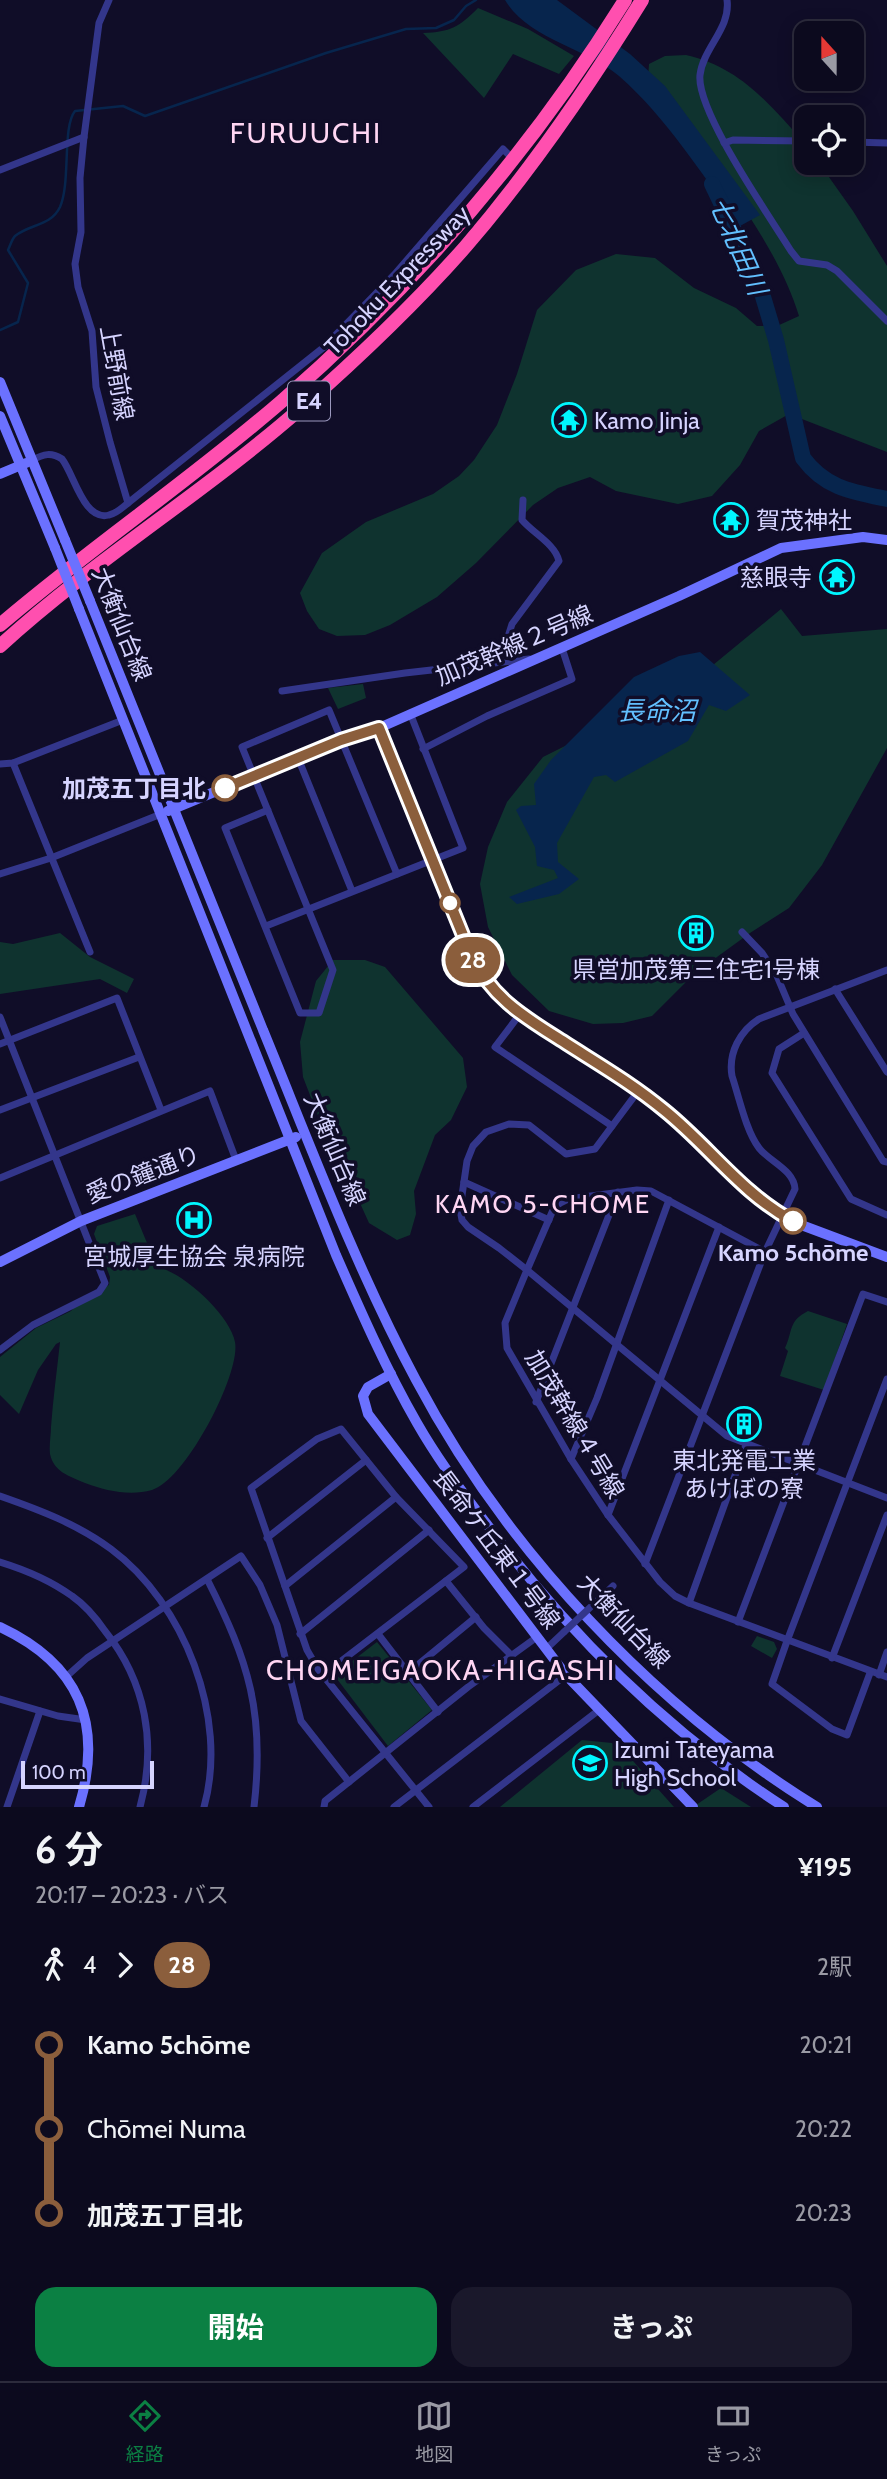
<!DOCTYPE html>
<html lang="ja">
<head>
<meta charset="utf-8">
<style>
	body { margin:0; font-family:Cabin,"Noto Sans JP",sans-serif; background:#1a182b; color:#f1f3f6; height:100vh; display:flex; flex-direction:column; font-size:26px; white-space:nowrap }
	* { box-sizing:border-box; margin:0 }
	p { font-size:23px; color:#9a9aa4 }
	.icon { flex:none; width:38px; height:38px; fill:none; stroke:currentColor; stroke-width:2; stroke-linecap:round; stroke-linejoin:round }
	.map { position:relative; height:1807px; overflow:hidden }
	.panel { display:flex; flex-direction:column; background:#0c0a1e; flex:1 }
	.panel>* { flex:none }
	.badge { padding:0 14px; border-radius:23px; font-size:24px; line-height:46px }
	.needle { width:46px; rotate:339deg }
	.tools { position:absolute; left:794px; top:21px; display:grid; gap:14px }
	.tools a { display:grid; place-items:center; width:70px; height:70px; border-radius:14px; background:#0c0a1e; box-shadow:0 4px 18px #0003,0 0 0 2px #2c2b3c; font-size:35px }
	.scale { position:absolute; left:21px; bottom:18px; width:133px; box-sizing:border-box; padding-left:7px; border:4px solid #d6d4ff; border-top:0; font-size:19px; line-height:24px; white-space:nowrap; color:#d6d4ff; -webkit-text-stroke:5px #100d28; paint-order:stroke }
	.map>.badge { position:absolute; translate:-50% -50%; box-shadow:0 0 0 4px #fff }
	.legs { display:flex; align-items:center; gap:10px; height:77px; padding:0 35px; font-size:23px }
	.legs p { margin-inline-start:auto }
	.overview { display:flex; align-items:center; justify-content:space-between; height:119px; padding:0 35px }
	h1 { font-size:38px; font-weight:700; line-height:52px }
	.button { display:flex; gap:14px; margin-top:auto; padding:14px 35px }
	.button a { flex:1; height:80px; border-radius:21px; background:#0b8043; color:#fff; font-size:28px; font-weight:700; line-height:80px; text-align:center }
	.button a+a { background:#1a182b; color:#f1f3f6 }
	ul { padding:0 35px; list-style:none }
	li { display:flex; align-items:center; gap:24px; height:84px; font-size:26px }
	li i { display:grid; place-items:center; width:10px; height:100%; margin:0 9px; background:currentColor }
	li i::after { content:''; width:18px; height:18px; margin:-9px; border:5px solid; border-radius:50%; background:#0c0a1e }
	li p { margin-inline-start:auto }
	li:first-child i { background:linear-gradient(#0000 50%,currentColor 0) }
	li:last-child i { background:linear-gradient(currentColor 50%,#0000 0) }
	.tabs { display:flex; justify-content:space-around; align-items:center; height:98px; border-top:2px solid #2c2b3c; background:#0c0a1e; font-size:19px; color:#9a9aa4 }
	.tabs a { display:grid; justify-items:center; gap:4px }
	.tabs .on { color:#0b8043 }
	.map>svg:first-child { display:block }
	.green { fill:#0f332f }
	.water { fill:#07254d }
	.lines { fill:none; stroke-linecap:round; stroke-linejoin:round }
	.stream { stroke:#07254d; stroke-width:2.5 }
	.river { stroke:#07254d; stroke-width:16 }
	.street { stroke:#33368b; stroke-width:7 }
	.secondary { stroke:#6b71ff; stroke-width:10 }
	.highway { stroke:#ff4faf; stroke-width:14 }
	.street-bridge { stroke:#33368b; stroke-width:7 }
	.secondary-bridge { stroke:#6b71ff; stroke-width:10 }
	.line-1-casing { stroke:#fff; stroke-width:16 }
	.line-1 { stroke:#8b5e3c; stroke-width:10 }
	.stop-1-dot { fill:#fff; stroke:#8b5e3c; stroke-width:3.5 }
	.labels { text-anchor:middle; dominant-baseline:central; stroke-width:7; stroke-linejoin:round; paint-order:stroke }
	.shield { fill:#100d28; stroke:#9b98be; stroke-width:2 }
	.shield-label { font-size:23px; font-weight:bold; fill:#d6d4ff }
	.street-label { font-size:24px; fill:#d6d4ff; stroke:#100d28 }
	.poi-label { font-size:24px; fill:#d6d4ff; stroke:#100d28; text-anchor:start }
	.stop-label { font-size:24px; font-weight:bold; fill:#d6d4ff; stroke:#100d28; text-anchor:end }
	.water-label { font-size:26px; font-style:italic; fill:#62c0ff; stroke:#100d28 }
	.neighbourhood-label { font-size:26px; letter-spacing:2px; fill:#ffd6f3; stroke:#100d28 }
	.quarter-label { font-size:28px; letter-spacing:2px; fill:#ffd6f3; stroke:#100d28 }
</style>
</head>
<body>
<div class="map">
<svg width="887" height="1807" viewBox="0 0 887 1807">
	<rect width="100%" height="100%" fill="#100d28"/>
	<g class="green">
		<path d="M478,8L528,29L574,56L559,74L513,54L484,98L423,33C451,32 459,27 478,8Z"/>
		<path d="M686,55C742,68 770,105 807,146V163H819L853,211L887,266V452L789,414L759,431L740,465L712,496L678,504L616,491L590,477L558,488L533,505L476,563L437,597L390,625L365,635L337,636L319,629L307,611L300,593L322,553L366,522L433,494L459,476L474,460L497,425L517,374L537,310L576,270L616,254L655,258L694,288L736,308L757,326H777L799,316C774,234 699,148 648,79L649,64L665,56Z"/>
		<polygon points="781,609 802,636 887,629 887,748 822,865 789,908 750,933 695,973 652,1016 623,1023 593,1024 549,1011 512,975 488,927 480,884 488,847 507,802 543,757 607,725 713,665"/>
		<polygon points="363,684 366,698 338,709 328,688"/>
		<polygon points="60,933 90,957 134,979 127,993 100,979 0,994 0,942 13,944"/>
		<polygon points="333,960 365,960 385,967 463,1058 467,1087 451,1120 435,1135 414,1191 416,1214 410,1235 397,1240 369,1223 355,1192 335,1160 303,1077 300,1042 316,981"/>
		<path d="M135,1214L157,1267C183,1272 230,1315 235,1342C241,1374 185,1481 152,1490C130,1496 106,1491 85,1483C69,1476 54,1472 50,1454C49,1445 51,1435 51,1427C53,1399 57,1370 60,1342L56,1344L38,1370L19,1414L0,1395V1357L36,1328L71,1311L79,1302L109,1285L110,1277L94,1234L97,1226Z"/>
		<path d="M808,1311L847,1324L824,1390L780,1376L788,1351L785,1348C793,1331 788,1321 808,1311Z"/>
		<polygon points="757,1636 774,1642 777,1649 772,1658 751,1646"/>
		<polygon points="377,1642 432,1710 388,1746 334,1675"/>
		<polygon points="582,1740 612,1743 633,1761 674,1807 500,1807"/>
		<polygon points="721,1788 751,1807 698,1807 696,1805"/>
	</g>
	<g class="water">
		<path d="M505,0H557L630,54L665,86L760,215L740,226C702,175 667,118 619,76C587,48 528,39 505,0Z"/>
		<polygon points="700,652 750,695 726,711 709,705 688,741 615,782 606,775 594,777 557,843 558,862 579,879 559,894 517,904 509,897 558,878 554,870 537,866 535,847 516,810 521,806 536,805 534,784 551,760 634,677 679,656"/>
	</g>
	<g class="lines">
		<path class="stream" d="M0,330L18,322L28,283L8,250C10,246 12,239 15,236C30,224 51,226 60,207C71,182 62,127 75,111L123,106L145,116L326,53L406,29L436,28L454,20L466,6L476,0"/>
		<path class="river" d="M712,184L758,280L776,340L803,458C825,488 852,492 887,499"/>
		<g class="street">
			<path d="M727,0C731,28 703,48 700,75C696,111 770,217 791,251L799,261L827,265L837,271L887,321"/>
			<polyline points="852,142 887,143"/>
			<polyline points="724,143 733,140 807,141"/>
			<polyline points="0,170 84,137"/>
			<path d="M32,460C44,454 51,452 62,459C74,474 84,522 109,515C116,514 123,507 128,503L110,442L96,387L92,331L78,287L75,264L81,232L80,178L84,137L99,23L109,0"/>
			<polyline points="128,503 324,347 394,275 503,149 510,156"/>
			<path d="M500,662L512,624L559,561C555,544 533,533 522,520L523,500"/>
			<polyline points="282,691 405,673 529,659"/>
			<polyline points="423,749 487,716 572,679 562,648"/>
			<polyline points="298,758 352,891"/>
			<polyline points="13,763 90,952"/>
			<polyline points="0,764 13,763 123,720"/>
			<polyline points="268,810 225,828 300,1013 319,1013 333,970 242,747 329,710 397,874"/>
			<polyline points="0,874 51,858 161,814"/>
			<polyline points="266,926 463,848 410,713"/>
			<polyline points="742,932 762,953 777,976 793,1014 883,1161 887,1162"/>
			<polyline points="835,989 887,1072"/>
			<polyline points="520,1014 495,1047 612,1126"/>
			<polyline points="0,1017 105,1283 99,1292 33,1325 0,1350"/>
			<polyline points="804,1033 779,1049 772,1073 851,1199 887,1215"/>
			<polyline points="0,1044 117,998 161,1110"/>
			<polyline points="639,1090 595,1149 566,1154 529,1125 509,1124 486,1132 473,1146 467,1161 460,1209 462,1220 468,1227 499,1248 527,1270 505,1323 507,1348 571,1459 608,1515 660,1582 675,1596 689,1603 887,1677"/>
			<polyline points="0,1110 139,1057"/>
			<polyline points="0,1178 210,1091 236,1160"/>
			<polyline points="464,1182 549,1220"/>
			<polyline points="765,1252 651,1191 637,1190 568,1199 560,1203 553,1210 527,1270 727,1436 887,1498"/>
			<polyline points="536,1402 618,1192"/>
			<polyline points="571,1459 597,1398 669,1200"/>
			<path d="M0,1496C40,1510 77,1524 111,1549C184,1603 229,1718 204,1807"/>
			<polyline points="608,1515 719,1227"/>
			<polyline points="267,1538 366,1460"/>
			<path d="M0,1562C26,1570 50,1580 72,1596C85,1605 96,1618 105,1631C146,1682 157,1744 140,1807"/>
			<path d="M645,1564L765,1252L795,1189C794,1170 770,1162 759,1148C746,1131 739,1097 732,1076C728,1053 740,1031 759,1019L887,970"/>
			<path d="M207,1579C249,1662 265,1713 254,1807"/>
			<polyline points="446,1581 484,1628 511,1655"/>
			<polyline points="285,1586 396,1497"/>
			<polyline points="689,1603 746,1445"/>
			<polyline points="738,1622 863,1294 887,1302"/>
			<polyline points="300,1634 429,1530"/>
			<polyline points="378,1634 438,1712"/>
			<polyline points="546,1649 564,1632"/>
			<polyline points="832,1658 887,1515"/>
			<polyline points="408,1673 476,1617"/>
			<polyline points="870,1673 847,1735 832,1729 772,1684 787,1641 887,1379"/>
			<polyline points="323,1675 464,1567 396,1497 341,1429 317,1439 251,1488 307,1650 318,1669 429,1807"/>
			<polyline points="879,1675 887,1652"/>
			<polyline points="67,1676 87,1658 241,1556 260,1585 277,1625 301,1721 349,1782"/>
			<polyline points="0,1699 58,1716 86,1720"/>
			<polyline points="7,1807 40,1711"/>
			<polyline points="324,1807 325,1801 468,1687 537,1637"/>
			<polyline points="394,1807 566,1675"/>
			<polyline points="473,1807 599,1710"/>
		</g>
		<g class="secondary">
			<polyline points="0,382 65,540"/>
			<polyline points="0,416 55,548"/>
			<polyline points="0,474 26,463"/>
			<path d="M90,601C149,744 206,887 263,1030C311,1147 356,1268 416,1380C506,1550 653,1706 817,1807"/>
			<path d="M79,609L336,1255C361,1312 386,1369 417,1423C437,1458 461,1491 486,1523C568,1633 668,1732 784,1807"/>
			<polyline points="379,728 471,955 485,981 506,1003 655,1102 692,1134 737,1180 769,1207 796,1223 887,1257"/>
			<polyline points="168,811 341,740 379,728 679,596 781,548 863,537 887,540"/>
			<polyline points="0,1262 81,1221 296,1137"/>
			<polyline points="391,1374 368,1387 363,1396 368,1414 566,1675 693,1807"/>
			<path d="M0,1627C79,1664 104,1723 79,1807"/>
		</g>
		<g class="highway">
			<path d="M0,625C91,547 191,480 282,401C415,285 532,150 625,0"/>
			<path d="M0,646C94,560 204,493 300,409C358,358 415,304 466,246C532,169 589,86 642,0"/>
		</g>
		<polyline class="street-bridge" points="564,1632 613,1586"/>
		<g class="secondary-bridge">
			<polyline points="65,540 90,601"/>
			<polyline points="55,548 79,609"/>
		</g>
	</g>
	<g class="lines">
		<g class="line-1-casing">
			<path id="line-1" d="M225,788L341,740L379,728L471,955C493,1000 526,1018 567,1044C600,1065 634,1085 664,1110C709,1146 742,1194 793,1221"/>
		</g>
		<use href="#line-1" class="line-1"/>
	</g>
	<defs>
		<g id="temple-ring" transform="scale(1.75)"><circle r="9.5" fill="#100d28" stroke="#00f6ff" stroke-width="1.5"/><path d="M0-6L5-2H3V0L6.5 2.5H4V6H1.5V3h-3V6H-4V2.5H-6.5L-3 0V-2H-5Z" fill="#00f6ff"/></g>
		<g id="building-ring" transform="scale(1.75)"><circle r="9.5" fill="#100d28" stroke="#00f6ff" stroke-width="1.5"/><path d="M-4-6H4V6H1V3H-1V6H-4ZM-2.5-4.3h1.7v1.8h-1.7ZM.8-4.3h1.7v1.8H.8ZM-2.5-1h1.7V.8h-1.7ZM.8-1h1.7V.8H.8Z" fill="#00f6ff"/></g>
		<g id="hospital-ring" transform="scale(1.75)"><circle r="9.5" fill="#100d28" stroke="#00f6ff" stroke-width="1.5"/><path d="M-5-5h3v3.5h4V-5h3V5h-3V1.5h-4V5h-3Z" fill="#00f6ff"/></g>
		<g id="school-ring" transform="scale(1.75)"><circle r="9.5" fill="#100d28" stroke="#00f6ff" stroke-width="1.5"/><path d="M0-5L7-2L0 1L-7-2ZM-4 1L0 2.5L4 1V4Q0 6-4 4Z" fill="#00f6ff"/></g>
	</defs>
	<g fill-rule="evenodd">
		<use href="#temple-ring" x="569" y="420"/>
		<use href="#temple-ring" x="731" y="520"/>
		<use href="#temple-ring" x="837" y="577"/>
		<use href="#building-ring" x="696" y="933"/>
		<use href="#hospital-ring" x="194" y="1220"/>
		<use href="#building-ring" x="744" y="1424"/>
		<use href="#school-ring" x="590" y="1763"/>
	</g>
	<g class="stop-1-dot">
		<circle cx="225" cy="788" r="12"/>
		<circle cx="450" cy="903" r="9"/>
		<circle cx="793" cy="1221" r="12"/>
	</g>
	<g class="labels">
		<rect class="shield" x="288" y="381.5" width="42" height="39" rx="5"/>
		<g class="shield-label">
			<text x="309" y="401">E4</text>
		</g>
		<g class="street-label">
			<text transform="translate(397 280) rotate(-46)">Tohoku Expressway</text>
			<text transform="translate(117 373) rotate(80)">上野前線</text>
			<text transform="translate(122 624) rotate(68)">大衡仙台線</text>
			<text transform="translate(514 645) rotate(-23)">加茂幹線２号線</text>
			<text transform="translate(335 1149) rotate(67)">大衡仙台線</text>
			<text transform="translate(143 1174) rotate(-21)">愛の鐘通り</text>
			<text transform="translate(575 1424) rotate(59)">加茂幹線４号線</text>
			<text transform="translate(497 1549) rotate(53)">長命ケ丘東１号線</text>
			<text transform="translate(624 1621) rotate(46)">大衡仙台線</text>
		</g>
		<g class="poi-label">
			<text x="594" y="420">Kamo Jinja</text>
			<text x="756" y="520">賀茂神社</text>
			<text x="812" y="577" text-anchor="end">慈眼寺</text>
			<text x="696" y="969" text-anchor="middle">県営加茂第三住宅1号棟</text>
			<text x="194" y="1256" text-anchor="middle">宮城厚生協会 泉病院</text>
			<text x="744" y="1460" text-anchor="middle">東北発電工業<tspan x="744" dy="28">あけぼの寮</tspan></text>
			<text x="614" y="1749">Izumi Tateyama<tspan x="614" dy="28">High School</tspan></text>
		</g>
		<g class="stop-label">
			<text x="206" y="788">加茂五丁目北</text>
			<text x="793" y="1252" text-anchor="middle">Kamo 5chōme</text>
		</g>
		<g class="water-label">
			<text transform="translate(738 246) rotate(66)">七北田川</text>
			<text x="657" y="711">長命沼</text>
		</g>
		<g class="neighbourhood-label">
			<text x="543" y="1204">KAMO 5-CHOME</text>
		</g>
		<g class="quarter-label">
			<text x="306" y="133">FURUUCHI</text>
			<text x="441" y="1670">CHOMEIGAOKA-HIGASHI</text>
		</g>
	</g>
</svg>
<div class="tools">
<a><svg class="needle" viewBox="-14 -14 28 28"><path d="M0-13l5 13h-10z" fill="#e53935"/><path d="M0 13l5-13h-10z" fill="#9a9aa4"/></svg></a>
<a><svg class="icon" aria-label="locate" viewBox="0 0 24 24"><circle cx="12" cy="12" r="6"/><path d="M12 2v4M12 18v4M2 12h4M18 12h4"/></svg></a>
</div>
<div class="scale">100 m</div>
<b class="badge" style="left:473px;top:960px;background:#8b5e3c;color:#fff">28</b>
</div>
<section class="panel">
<div class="overview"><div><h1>6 分</h1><p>20:17 – 20:23 · バス</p></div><b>¥195</b></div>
<div class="legs"><svg class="icon" aria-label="walk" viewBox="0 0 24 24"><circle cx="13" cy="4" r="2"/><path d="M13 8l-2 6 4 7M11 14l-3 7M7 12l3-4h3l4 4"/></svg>4<svg class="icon" aria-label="forward" viewBox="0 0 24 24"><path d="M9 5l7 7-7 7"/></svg><b class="badge" style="background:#8b5e3c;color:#fff">28</b><p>2駅</p></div>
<ul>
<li><i style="color:#8b5e3c"></i><b>Kamo 5chōme</b><p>20:21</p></li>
<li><i style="color:#8b5e3c"></i><span>Chōmei Numa</span><p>20:22</p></li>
<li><i style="color:#8b5e3c"></i><b>加茂五丁目北</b><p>20:23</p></li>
</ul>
<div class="button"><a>開始</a><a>きっぷ</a></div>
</section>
<nav class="tabs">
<a class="on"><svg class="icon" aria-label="directions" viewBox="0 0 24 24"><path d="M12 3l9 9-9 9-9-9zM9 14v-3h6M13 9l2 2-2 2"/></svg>経路</a>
<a><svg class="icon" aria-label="map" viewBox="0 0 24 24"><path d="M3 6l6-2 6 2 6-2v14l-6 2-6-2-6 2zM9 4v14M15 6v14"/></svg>地図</a>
<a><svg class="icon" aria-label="tickets" viewBox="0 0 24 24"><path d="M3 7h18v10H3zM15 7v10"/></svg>きっぷ</a>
</nav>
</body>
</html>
